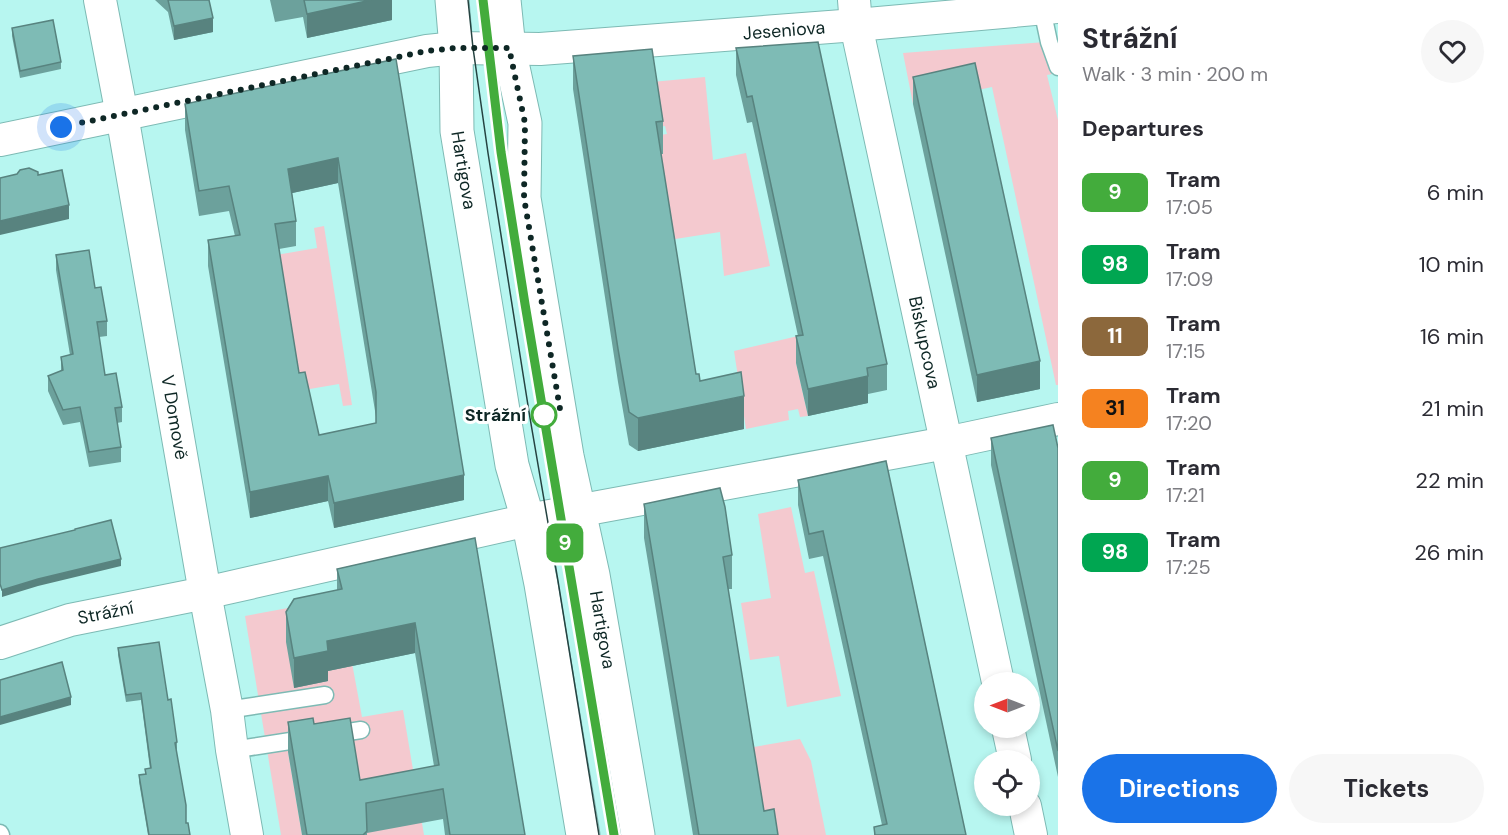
<!DOCTYPE html>
<html lang="en">
<head>
<meta charset="utf-8">
<style>
	body { margin:0; font-family:"DM Sans",sans-serif; background:#f7f7f7; color:#2b2b33; height:100vh; display:flex; flex-direction:column; font-size:22px; white-space:nowrap }
	* { box-sizing:border-box; margin:0 }
	p { font-size:20px; color:#7c7c81 }
	.icon { flex:none; width:33px; height:33px; fill:none; stroke:currentColor; stroke-width:2; stroke-linecap:round; stroke-linejoin:round }
	.map { position:relative; flex:1; overflow:hidden }
	.drawer { display:flex; flex-direction:column; background:#fff; width:450px }
	.drawer>* { flex:none }
	.badge { padding:0 12px; border-radius:9px; font-size:21px; line-height:39px }
	.needle { width:39px; rotate:270deg }
	.tools { position:absolute; left:974px; top:672px; display:grid; gap:12px }
	.tools a { display:grid; place-items:center; width:66px; height:66px; border-radius:50%; background:#fff; box-shadow:0 3px 9px #0003; font-size:30px }
	.you { position:absolute; width:30px; height:30px; margin:-15px; border:4px solid #fff; border-radius:50%; background:#1a73e8; box-shadow:0 0 0 9px #1a73e833 }
	.map>.badge { position:absolute; translate:-50% -50%; box-shadow:0 0 0 3px #fff }
	h2 { padding:0 24px; font-size:22px; line-height:54px }
	.round { display:grid; place-items:center; flex:none; width:63px; height:63px; border-radius:32px; background:#f7f7f7 }
	.head { display:flex; align-items:center; justify-content:space-between; height:102px; padding:0 24px }
	h1 { font-size:28px; font-weight:700; line-height:45px }
	.button { display:flex; gap:12px; margin-top:auto; padding:12px 24px }
	.button a { flex:1; height:69px; border-radius:36px; background:#1a73e8; color:#fff; font-size:24px; font-weight:700; line-height:69px; text-align:center }
	.button a+a { background:#f7f7f7; color:#2b2b33 }
	ul { padding:0; list-style:none }
	li { display:flex; align-items:center; gap:18px; height:72px; padding:0 24px }
	li div { flex:1 }
	li b { display:block; font-size:22px }
	li em { font-style:normal }
	li .badge { min-width:66px; font-weight:700; text-align:center }
	main { display:flex; flex:1; min-height:0 }
	.map>svg:first-child { display:block }
	.green { fill:#f4c9cf }
	.lines { fill:none; stroke-linecap:round; stroke-linejoin:round }
	.service-casing { stroke:#7dbab4; stroke-width:19 }
	.minor-casing { stroke:#7dbab4; stroke-width:34 }
	.secondary-casing { stroke:#7dbab4; stroke-width:35 }
	.service { stroke:#fff; stroke-width:16 }
	.minor { stroke:#fff; stroke-width:32 }
	.secondary { stroke:#fff; stroke-width:33 }
	.tram { stroke:#254341; stroke-width:1.5 }
	.wall { fill:#6ca19c; fill-rule:evenodd }
	.shaded-wall { fill:#58837f }
	.building { fill:#7ebbb5; stroke:#58837f; stroke-width:1.5; fill-rule:evenodd }
	.line-casing { stroke:#fff; stroke-width:14 }
	.line { stroke:#43ac3c; stroke-width:9 }
	.walk { stroke:#0e2725; stroke-width:6; stroke-dasharray:0 10.8 }
	.stop-dot { fill:#fff; stroke:#43ac3c; stroke-width:3 }
	.labels { text-anchor:middle; dominant-baseline:central; stroke-width:6; stroke-linejoin:round; paint-order:stroke }
	.street-label { font-size:18px; fill:#0e2725; stroke:#fff }
	.stop-label { font-size:18px; font-weight:bold; fill:#0e2725; stroke:#fff; text-anchor:end }
</style>
</head>
<body>
<main>
<div class="map">
<svg width="1058" height="835" viewBox="0 0 1058 835">
	<rect width="100%" height="100%" fill="#b7f6f0"/>
	<g class="green">
		<polygon points="1058,41 1058,73 1047,75 1058,120 1058,385 1056,385 992,87 913,104 903,53"/>
		<polygon points="705,77 713,160 746,153 770,266 724,276 720,232 669,240 656,154 660,135 667,134 665,126 659,127 652,82"/>
		<polygon points="324,226 352,405 343,406 339,384 298,391 276,255 317,248 314,228"/>
		<polygon points="798,336 796,363 808,416 800,417 798,409 788,411 789,420 746,429 734,351"/>
		<polygon points="791,507 805,573 814,571 841,696 787,707 779,656 750,660 741,603 771,598 758,514"/>
		<polygon points="337,599 294,687 327,681 326,668 352,663 362,717 403,710 424,835 355,835 313,747 288,752 302,835 281,835 245,616"/>
		<polygon points="800,739 811,761 826,835 763,835 748,748"/>
	</g>
	<g class="lines">
		<g class="service-casing">
			<g id="service">
				<polyline points="1042,9 1049,42 1058,67"/>
				<polyline points="227,710 325,695"/>
				<polyline points="232,750 361,730"/>
				<polyline points="0,833 1,835"/>
			</g>
		</g>
		<g class="minor-casing">
			<g id="minor">
				<path id="s1" d="M100,0L122,115L205,593L227,710L232,750L247,835"/>
				<path id="s2" d="M854,0L856,25L998,682"/>
				<path id="s3" d="M0,140L427,51L456,48L540,49L856,25L1058,7"/>
				<path id="s4" d="M0,643L70,620L205,593L528,520L946,443L1058,419"/>
				<polyline points="1008,728 1015,760"/>
				<polyline points="1025,806 1031,835"/>
			</g>
		</g>
		<g class="secondary-casing">
			<g id="secondary">
				<path id="s5" d="M452,0L456,48L457,131L512,465L528,520L541,584L583,835"/>
				<path id="s6" d="M504,0L509,49L525,123L524,198L567,456L593,575L638,835"/>
			</g>
		</g>
		<use href="#service" class="service"/>
		<use href="#minor" class="minor"/>
		<use href="#secondary" class="secondary"/>
		<g class="tram">
			<polyline points="468,0 473,48 488,153 530,418 558,581 599,835"/>
			<polyline points="483,0 501,152 525,304 614,835"/>
		</g>
	</g>
	<g class="wall">
		<polygon points="155,0 209,0 213,32 174,40 168,12"/>
		<polygon points="270,0 392,0 392,20 307,38 303,17 275,22"/>
		<polygon points="12,28 61,62 61,69 20,78 12,36"/>
		<polygon points="736,48 887,364 887,390 868,394 868,403 808,416 796,363 796,336 798,336 752,122 747,123 736,75"/>
		<polygon points="573,56 663,121 663,154 661,154 696,374 700,381 744,429 638,451 629,445 618,382 573,89"/>
		<path d="M396,59L464,500L334,528L328,501L250,518L208,266V240L235,236L229,211L199,216L185,130V104ZM338,183L376,417V423L319,435L299,373L279,249L296,246V221L292,193Z"/>
		<polygon points="913,77 1040,389 977,402 913,104"/>
		<polygon points="56,255 95,288 107,321 107,336 99,337 105,375 122,407 122,422 117,423 121,447 121,462 89,467 80,422 63,425 48,391 48,376 61,371 61,357 70,355 56,270"/>
		<polygon points="991,438 1058,448 1058,777 991,465"/>
		<polygon points="886,461 966,835 874,835 874,827 882,825 823,556 809,559 798,505 798,480"/>
		<polygon points="644,504 732,555 732,589 728,589 764,811 778,835 693,835 644,538"/>
		<polygon points="475,538 525,835 445,835 443,819 367,833 367,835 302,835 288,752 288,722 314,724 360,780 434,766 415,653 328,671 328,681 294,688 286,642 286,612 337,590 337,569"/>
		<polygon points="118,648 168,700 177,742 177,749 176,750 186,823 190,835 148,835 139,782 139,775 145,774 145,769 150,769 141,700 126,702 118,655"/>
	</g>
	<g class="shaded-wall">
		<polygon points="371,0 392,0 392,20 307,38 307,14"/>
		<polygon points="213,18 213,32 174,40 174,26"/>
		<polygon points="338,158 338,183 288,194 288,169"/>
		<polygon points="69,205 69,219 0,235 0,221"/>
		<polygon points="1040,361 1040,389 977,402 977,375"/>
		<polygon points="868,376 868,403 808,416 808,389"/>
		<polygon points="744,396 744,429 638,451 638,418"/>
		<polygon points="464,475 464,500 334,528 334,503"/>
		<polygon points="328,476 328,501 250,518 250,492"/>
		<polygon points="121,559 121,566 38,586 2,597 2,590 38,579"/>
		<polygon points="415,623 415,653 328,671 328,681 294,688 294,658 327,641"/>
		<polygon points="71,697 71,705 0,725 0,717"/>
	</g>
	<g class="building">
		<polygon points="168,0 209,0 213,18 174,26"/>
		<polygon points="304,0 371,0 307,14"/>
		<polygon points="53,20 61,62 20,71 12,28"/>
		<polygon points="818,42 887,364 867,368 868,376 808,389 796,336 803,335 752,96 747,97 736,48"/>
		<polygon points="652,49 663,121 656,122 696,374 699,374 700,381 741,372 744,396 638,418 629,412 618,349 573,56"/>
		<path d="M396,59L464,475L334,503L328,476L250,492L208,240L240,235L229,186L199,191L185,104ZM338,158L376,392V423L319,435L305,372L299,373L275,224L296,221L288,169Z"/>
		<polygon points="975,63 1040,361 977,375 913,77"/>
		<polygon points="29,168 38,172 38,175 62,170 69,205 0,221 0,178 17,174 20,170"/>
		<polygon points="89,250 95,288 101,287 107,321 97,322 105,375 116,373 122,407 115,408 121,447 89,452 80,407 63,410 48,376 63,370 61,357 73,354 56,255"/>
		<polygon points="1053,425 1058,448 1058,751 991,438"/>
		<polygon points="886,461 966,835 875,835 874,827 887,824 823,531 809,534 798,480"/>
		<polygon points="720,488 725,507 732,555 723,557 764,811 774,809 778,835 699,835 644,504"/>
		<polygon points="111,520 121,559 38,579 2,590 0,584 0,548 75,530 75,529"/>
		<polygon points="475,538 525,835 450,835 443,789 366,803 367,831 363,835 307,835 288,722 313,718 314,724 350,718 360,780 439,765 415,623 327,641 328,651 294,658 286,612 294,599 342,589 337,569"/>
		<polygon points="159,642 168,700 171,699 177,742 175,743 186,805 186,823 188,823 190,835 149,835 139,775 146,774 145,769 151,768 141,693 126,695 118,648"/>
		<polygon points="62,662 71,697 0,717 0,680"/>
	</g>
	<g class="lines">
		<g class="line-casing">
			<polyline id="line" points="483,0 501,152 525,304 614,835"/>
		</g>
		<use href="#line" class="line"/>
		<polyline class="walk" points="61,127 427,51 456,48 509,48 525,123 524,198 560,409 544,415"/>
	</g>
	<circle class="stop-dot" cx="544" cy="415" r="12"/>
	<g class="labels">
		<g class="street-label">
			<text stroke="none"><textPath href="#s3" startOffset="794">Jeseniova</textPath></text>
			<text stroke="none"><textPath href="#s5" startOffset="171">Hartigova</textPath></text>
			<text stroke="none"><textPath href="#s2" startOffset="350">Biskupcova</textPath></text>
			<text stroke="none"><textPath href="#s1" startOffset="424">V Domově</textPath></text>
			<text stroke="none"><textPath href="#s4" startOffset="110">Strážní</textPath></text>
			<text stroke="none"><textPath href="#s6" startOffset="639">Hartigova</textPath></text>
		</g>
		<g class="stop-label">
			<text x="526" y="415">Strážní</text>
		</g>
	</g>
</svg>
<div class="tools">
<a><svg class="needle" viewBox="-14 -14 28 28"><path d="M0-13l5 13h-10z" fill="#e53935"/><path d="M0 13l5-13h-10z" fill="#7c7c81"/></svg></a>
<a><svg class="icon" aria-label="locate" viewBox="0 0 24 24"><circle cx="12" cy="12" r="6"/><path d="M12 2v4M12 18v4M2 12h4M18 12h4"/></svg></a>
</div>
<div class="you" style="left:61px;top:127px"></div>
<b class="badge" style="left:565px;top:543px;background:#43ac3c;color:#fff">9</b>
</div>
<section class="drawer">
<div class="head"><div><h1>Strážní</h1><p>Walk · 3 min · 200 m</p></div><a class="round"><svg class="icon" aria-label="heart" viewBox="0 0 24 24"><path d="M12 20l-8-8c-3-5 5-10 8-4 3-6 11-1 8 4z"/></svg></a></div>
<h2>Departures</h2>
<ul>
<li><span class="badge" style="background:#43ac3c;color:#fff">9</span><div><b>Tram</b><p>17:05</p></div><em>6 min</em></li>
<li><span class="badge" style="background:#00a651;color:#fff">98</span><div><b>Tram</b><p>17:09</p></div><em>10 min</em></li>
<li><span class="badge" style="background:#8c683c;color:#fff">11</span><div><b>Tram</b><p>17:15</p></div><em>16 min</em></li>
<li><span class="badge" style="background:#f58220;color:#111">31</span><div><b>Tram</b><p>17:20</p></div><em>21 min</em></li>
<li><span class="badge" style="background:#43ac3c;color:#fff">9</span><div><b>Tram</b><p>17:21</p></div><em>22 min</em></li>
<li><span class="badge" style="background:#00a651;color:#fff">98</span><div><b>Tram</b><p>17:25</p></div><em>26 min</em></li>
</ul>
<div class="button"><a>Directions</a><a>Tickets</a></div>
</section>
</main>
</body>
</html>
